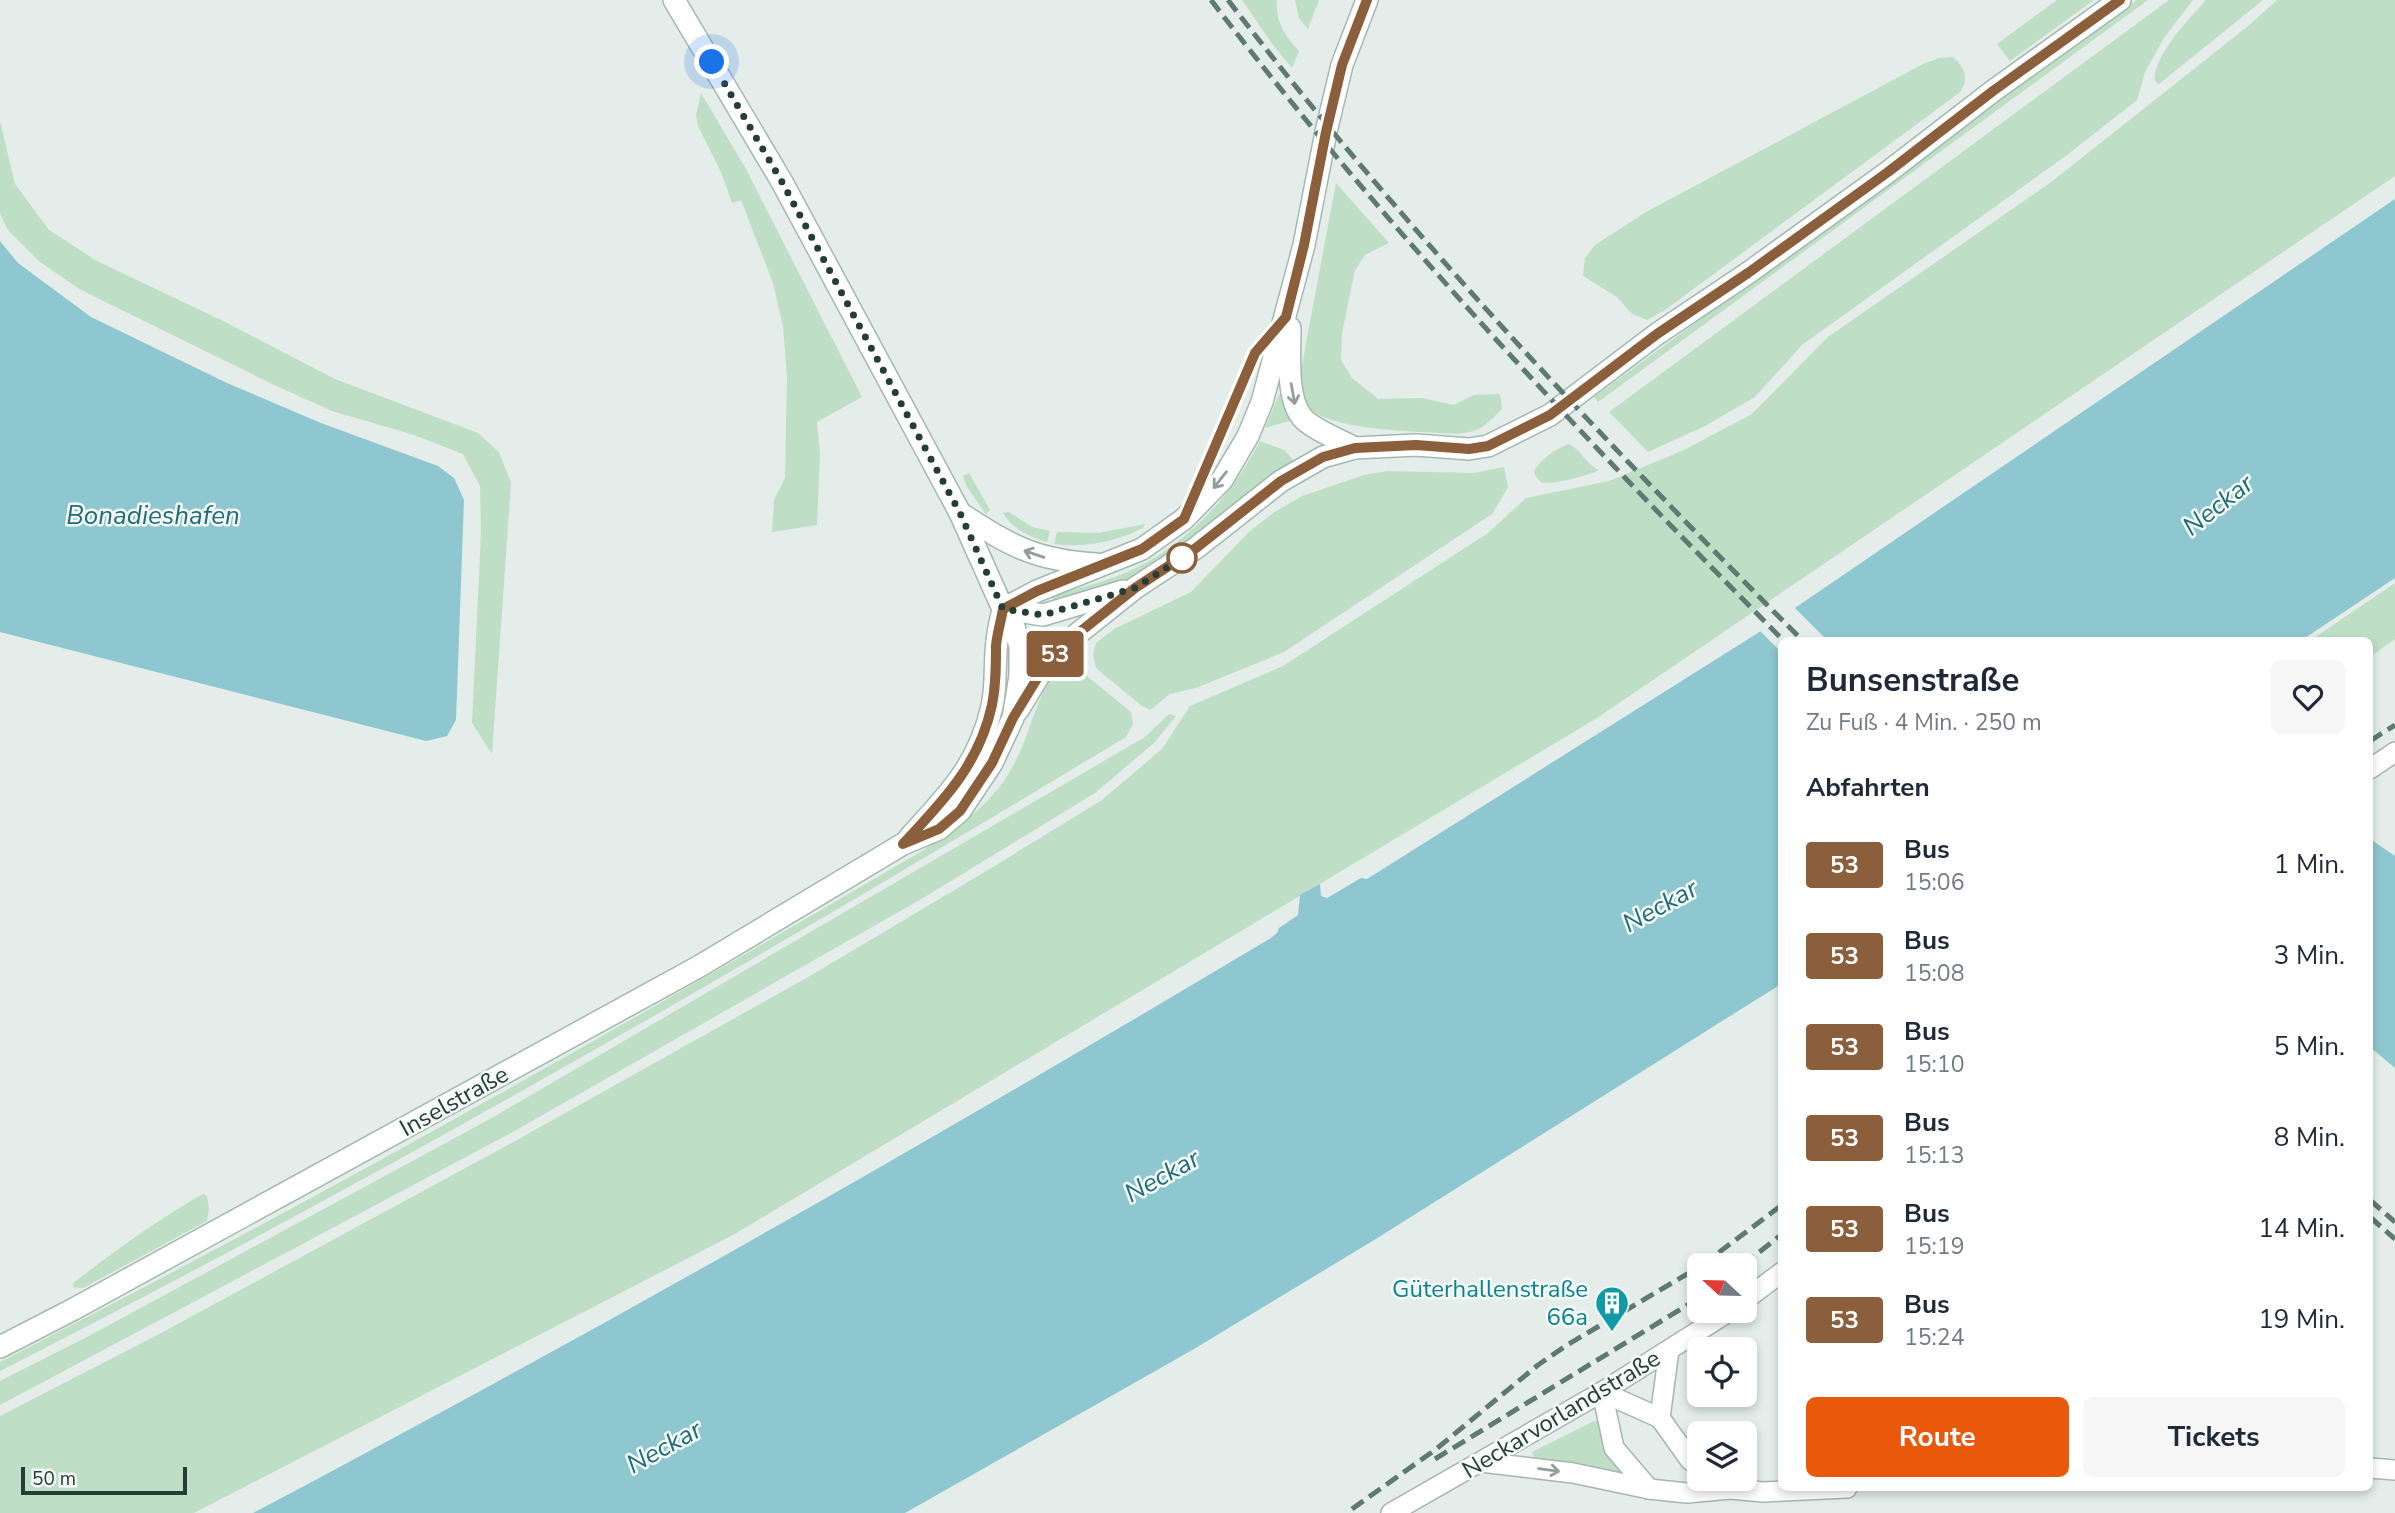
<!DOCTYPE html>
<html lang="de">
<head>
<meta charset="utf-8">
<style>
	body { margin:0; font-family:"Nunito Sans",sans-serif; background:#f6f6f7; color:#1f2937; height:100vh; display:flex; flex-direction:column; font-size:26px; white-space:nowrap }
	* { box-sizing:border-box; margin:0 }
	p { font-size:23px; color:#747a83 }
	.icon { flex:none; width:38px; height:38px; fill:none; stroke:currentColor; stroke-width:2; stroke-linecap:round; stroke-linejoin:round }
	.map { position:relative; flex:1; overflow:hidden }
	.drawer { position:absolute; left:1778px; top:637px; width:595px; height:854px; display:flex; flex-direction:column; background:#fff; border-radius:10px; box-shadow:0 4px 10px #0003 }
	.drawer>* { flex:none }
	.badge { padding:0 14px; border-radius:5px; font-size:24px; line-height:46px }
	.needle { width:46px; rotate:292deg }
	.fabs { position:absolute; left:1687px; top:1253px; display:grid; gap:14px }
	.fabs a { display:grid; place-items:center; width:70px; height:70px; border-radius:10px; background:#fff; box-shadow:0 4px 10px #0003; font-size:35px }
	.scale { position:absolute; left:21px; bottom:18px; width:166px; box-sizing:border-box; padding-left:7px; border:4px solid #243e37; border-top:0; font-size:19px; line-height:24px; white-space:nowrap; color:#243e37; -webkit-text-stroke:5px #f5faf7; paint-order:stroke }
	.you { position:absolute; width:35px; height:35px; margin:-18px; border:5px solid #fff; border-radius:50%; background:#1a73e8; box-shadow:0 0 0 10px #1a73e833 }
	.map>.badge { position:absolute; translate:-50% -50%; box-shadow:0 0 0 4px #fff }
	h2 { padding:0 28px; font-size:26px; line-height:63px }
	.round { display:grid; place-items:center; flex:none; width:74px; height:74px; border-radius:10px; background:#f6f6f7 }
	.headline { display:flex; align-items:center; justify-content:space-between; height:119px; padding:0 28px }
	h1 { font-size:33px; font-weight:700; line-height:52px }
	.primary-button { display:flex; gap:14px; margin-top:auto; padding:14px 28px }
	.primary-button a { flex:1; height:80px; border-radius:10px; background:#ea580c; color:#fff; font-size:28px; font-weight:700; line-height:80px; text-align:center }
	.primary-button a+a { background:#f6f6f7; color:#1f2937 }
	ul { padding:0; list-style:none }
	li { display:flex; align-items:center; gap:21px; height:91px; padding:0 28px }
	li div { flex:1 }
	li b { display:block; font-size:26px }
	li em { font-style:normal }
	li .badge { min-width:77px; font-weight:700; text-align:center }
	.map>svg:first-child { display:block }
	.green { fill:#bedec6 }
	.water { fill:#8ec7d0 }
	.pier { fill:#e4ede9 }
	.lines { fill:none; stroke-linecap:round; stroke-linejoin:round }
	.street-casing { stroke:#a7b5b0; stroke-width:22 }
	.secondary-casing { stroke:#a3b9b0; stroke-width:24 }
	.street { stroke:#fff; stroke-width:19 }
	.secondary { stroke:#fff; stroke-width:21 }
	.rail { stroke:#5e7a72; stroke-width:5; stroke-dasharray:14 7; stroke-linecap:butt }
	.oneway { stroke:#929e9b }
	.line-casing { stroke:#fff; stroke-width:16 }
	.line { stroke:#8b5e3c; stroke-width:10 }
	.walk { stroke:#243e37; stroke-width:7; stroke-dasharray:0 12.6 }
	.stop-dot { fill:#fff; stroke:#8b5e3c; stroke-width:3.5 }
	.labels { text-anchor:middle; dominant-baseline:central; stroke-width:5; stroke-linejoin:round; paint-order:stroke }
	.street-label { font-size:24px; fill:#243e37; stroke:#f5faf7 }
	.culture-label { font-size:24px; fill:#0d838f; stroke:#f5faf7; text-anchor:end }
	.water-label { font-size:26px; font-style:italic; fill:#1f6c79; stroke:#f5faf7 }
</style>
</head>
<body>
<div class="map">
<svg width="2395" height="1513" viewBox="0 0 2395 1513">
	<rect width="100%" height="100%" fill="#e4ede9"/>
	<g class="green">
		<path d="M1242,0H1277C1275,22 1285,35 1299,51L1292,68L1273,45Z"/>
		<polygon points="1295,0 1319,0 1308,29 1299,18"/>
		<polygon points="2057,0 2094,0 2010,61 1997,44"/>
		<polygon points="2137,0 2148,0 1598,402 1594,397"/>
		<polygon points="2169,0 2193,0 2164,38 2145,72 2137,100 2067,155 1802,345 1755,397 1705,426 1648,452 1609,412"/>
		<path d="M2206,0H2263L2159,84L2155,81C2151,58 2191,17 2206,0Z"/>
		<polygon points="2277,0 2395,0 2395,176 1597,718 733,1235 194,1513 0,1513 0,1416 163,1332 506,1146 810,976 993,867 1102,800 1162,749 1190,706 1283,666 1488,533 1526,498 1609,481 1682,451 1752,414 1828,337 2050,183 2247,27"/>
		<path d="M1953,57C1965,68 1970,80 1959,93L1665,310L1647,320L1632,314L1617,297L1583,276L1585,258L1595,245L1646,212L1923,64L1939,58Z"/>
		<polygon points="701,93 746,169 862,397 817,422 820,454 817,525 772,532 774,500 785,478 787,377 783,326 773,283 741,200 732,203 721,172 698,126 696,115"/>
		<polygon points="0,121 15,184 49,230 97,261 221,320 335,379 478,433 499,452 511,483 492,754 472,723 481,532 480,486 463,454 414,435 332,411 270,383 81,290 40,262 8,230 0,214"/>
		<path d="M1336,183L1389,243L1365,255L1355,270L1342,333L1341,360L1352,378L1378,399L1422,398L1454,405L1474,395L1500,394L1502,409C1485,426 1480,432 1456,434C1420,431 1332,432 1308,407C1298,396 1300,378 1302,365Z"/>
		<polygon points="1279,394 1283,394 1293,420 1265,428"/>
		<path d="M1260,441L1284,450L1294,461L1218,520L1138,578L1111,588L1054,603L1052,596C1079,588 1108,581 1134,569C1189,542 1232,495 1260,441Z"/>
		<path d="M1569,444C1581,450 1586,464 1599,470C1591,475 1549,486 1541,482C1537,479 1536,476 1534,472C1539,460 1557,448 1569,444Z"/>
		<polygon points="1504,467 1508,487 1492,514 1284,652 1196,688 1170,694 1150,710 1142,706 1096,668 1093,655 1096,643 1116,628 1191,592 1249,532 1273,513 1302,496 1364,475 1388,471 1474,473"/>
		<polygon points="969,473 990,510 986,514 967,487 963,476"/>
		<path d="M1009,512L1032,527L1050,531L1047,542C1030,537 1012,529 1003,513Z"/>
		<path d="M1145,524L1143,528C1115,542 1085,548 1054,544L1057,532L1099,533Z"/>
		<polygon points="2395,583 2395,639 2370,657 2370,640 2311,640"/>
		<path d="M1066,659L1131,712L1133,724L1126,737C757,960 384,1176 0,1371V1362C313,1202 619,1029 922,851C963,822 997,803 1019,754C1034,721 1039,685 1066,659Z"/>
		<polygon points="1169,714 1176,716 1154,743 1095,793 923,898 511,1133 0,1405 0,1381 87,1337 490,1119 1145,737"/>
		<path d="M203,1194L207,1196L209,1209L207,1221L83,1288L73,1287V1283C115,1251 157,1220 203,1194Z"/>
		<polygon points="1594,1421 1598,1421 1605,1446 1621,1471 1619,1474 1597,1467 1534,1457 1532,1452"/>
	</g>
	<g class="water">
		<path d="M2395,199V578L2302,640H1782L1781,984L1379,1237L1194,1349L905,1513H253C598,1331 936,1138 1271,938L1277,933L1279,928L1298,915L1300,895L1320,884L1321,896L1327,898L1361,878L1367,879L1761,631Z"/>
		<polygon points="0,241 18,263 91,317 227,383 321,423 438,466 454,478 464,500 456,720 447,736 426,741 0,632"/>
		<polygon points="2370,839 2395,856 2395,1068 2370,1047"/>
	</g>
	<polygon class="pier" points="1792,605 1827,640 1782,640 1781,652 1758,629"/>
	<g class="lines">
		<g class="street-casing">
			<g id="street">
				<polyline points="2370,769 2395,752"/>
				<polyline points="1745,1300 1782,1272"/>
				<polyline points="1602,1392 1660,1418 1690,1460 1699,1467"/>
				<polyline points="1602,1392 1614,1448 1649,1489"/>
				<polyline points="1660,1418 1669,1350"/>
				<polyline points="1481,1462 1573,1473 1649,1489 1687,1493 1730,1489 1763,1492 1847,1488"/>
				<polyline points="2370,1468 2395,1470"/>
				<polyline points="1391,1513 1602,1392 1730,1311"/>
			</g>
		</g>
		<g class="secondary-casing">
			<g id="secondary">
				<path d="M1290,328C1290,353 1285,406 1307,422C1321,433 1340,440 1355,448"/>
				<path d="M960,513C1011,546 1034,560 1096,564"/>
				<polyline points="1003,609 1037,591 1142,549 1184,519 1222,480 1248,436 1262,402 1304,245 1326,132 1342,65 1367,0"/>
				<polyline points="1003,609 1043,615 1123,591"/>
				<polyline points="1018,710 1046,664 1061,647 1135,588 1196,548 1281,481 1323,457 1355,448 1416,445 1469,449 1488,446 1550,415 1657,334 1748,273 1888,172 1993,91 2120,0"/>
				<path d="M909,838C948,795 979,765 992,706C997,684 994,663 997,641C998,630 1001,619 1003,609"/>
				<polyline points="0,1347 72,1310 698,967 903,844 939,829 960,811 992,763 1013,718 1020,676 1020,646 1014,627 1003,609 960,513 782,182 674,0"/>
			</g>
		</g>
		<use href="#street" class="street"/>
		<use href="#secondary" class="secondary"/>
		<g class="rail">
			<path d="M1211,0C1385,228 1582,437 1783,640"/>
			<path d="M1228,0C1402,228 1600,437 1802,640"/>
			<polyline points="2370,741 2395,725"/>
			<polyline points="2370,1200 2395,1222"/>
			<polyline points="2370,1217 2395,1239"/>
			<polyline points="1702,1265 1782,1205"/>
			<polyline points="1743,1265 1782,1234"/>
			<polyline points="1435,1459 1699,1298"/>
			<polyline points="1352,1509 1435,1450 1538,1365 1567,1345 1699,1267"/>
		</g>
	</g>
	<defs><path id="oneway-shaft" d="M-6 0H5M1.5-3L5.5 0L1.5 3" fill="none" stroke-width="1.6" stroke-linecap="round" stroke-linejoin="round" transform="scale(1.75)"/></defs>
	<g class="oneway">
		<use href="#oneway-shaft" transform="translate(1293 394) rotate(80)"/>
		<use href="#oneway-shaft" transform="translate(1220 480) rotate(128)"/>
		<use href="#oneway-shaft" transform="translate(1034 554) rotate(-161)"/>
		<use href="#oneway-shaft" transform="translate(1549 1470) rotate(7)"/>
	</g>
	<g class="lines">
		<g class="line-casing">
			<path id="line" d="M1367,0L1342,65L1326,132L1304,245L1286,317L1255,353L1184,519L1142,549L1037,591L1003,609C1001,621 997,634 996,646C996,666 996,685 992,705C979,765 943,801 903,844L939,829L960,811L992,763L1013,718L1046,664L1061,647L1135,588L1196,548L1281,481L1323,457L1355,448L1416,445L1469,449L1488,446L1550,415L1657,334L1748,273L1888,172L1993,91L2120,0"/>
		</g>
		<use href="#line" class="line"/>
		<polyline class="walk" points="712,62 782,182 960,513 1003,609 1043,615 1135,588 1182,558"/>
	</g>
	<defs>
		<g id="building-pin" transform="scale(1.75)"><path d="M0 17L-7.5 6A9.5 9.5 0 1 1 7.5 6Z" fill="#0f9aa8" stroke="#f5faf7"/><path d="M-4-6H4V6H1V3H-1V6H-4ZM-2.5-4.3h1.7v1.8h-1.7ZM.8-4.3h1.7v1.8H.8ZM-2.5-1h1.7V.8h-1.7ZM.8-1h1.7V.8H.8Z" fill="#fff"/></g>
	</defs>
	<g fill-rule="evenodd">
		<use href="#building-pin" x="1612" y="1303"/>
	</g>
	<circle class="stop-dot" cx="1182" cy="558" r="14"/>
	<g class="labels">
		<g class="street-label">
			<text transform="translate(454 1101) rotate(-29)">Inselstraße</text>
			<text transform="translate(1561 1414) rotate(-31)">Neckarvorlandstraße</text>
		</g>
		<g class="culture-label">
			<text x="1588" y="1289">Güterhallenstraße<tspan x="1588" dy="28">66a</tspan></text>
		</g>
		<g class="water-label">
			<text transform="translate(2218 505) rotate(-38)">Neckar</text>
			<text x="153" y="515">Bonadieshafen</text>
			<text transform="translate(1660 906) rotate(-29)">Neckar</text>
			<text transform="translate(1162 1176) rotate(-29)">Neckar</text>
			<text transform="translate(664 1447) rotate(-29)">Neckar</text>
		</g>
	</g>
</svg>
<div class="fabs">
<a><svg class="needle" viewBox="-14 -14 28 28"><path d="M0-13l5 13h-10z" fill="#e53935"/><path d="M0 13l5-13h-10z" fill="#747a83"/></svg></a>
<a><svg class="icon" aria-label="locate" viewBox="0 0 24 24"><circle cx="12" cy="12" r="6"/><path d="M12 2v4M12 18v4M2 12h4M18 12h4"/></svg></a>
<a><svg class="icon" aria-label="layers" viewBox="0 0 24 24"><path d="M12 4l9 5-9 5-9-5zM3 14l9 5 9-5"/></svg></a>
</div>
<div class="scale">50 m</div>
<div class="you" style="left:712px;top:62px"></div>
<b class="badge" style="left:1055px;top:654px;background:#8b5e3c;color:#fff">53</b>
<section class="drawer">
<div class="headline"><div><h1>Bunsenstraße</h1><p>Zu Fuß · 4 Min. · 250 m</p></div><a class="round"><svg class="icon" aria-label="heart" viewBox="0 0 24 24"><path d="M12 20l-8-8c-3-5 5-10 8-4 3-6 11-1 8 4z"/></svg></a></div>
<h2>Abfahrten</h2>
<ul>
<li><span class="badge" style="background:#8b5e3c;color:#fff">53</span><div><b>Bus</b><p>15:06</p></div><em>1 Min.</em></li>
<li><span class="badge" style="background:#8b5e3c;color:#fff">53</span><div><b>Bus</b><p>15:08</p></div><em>3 Min.</em></li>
<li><span class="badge" style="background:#8b5e3c;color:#fff">53</span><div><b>Bus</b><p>15:10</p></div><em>5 Min.</em></li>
<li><span class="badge" style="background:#8b5e3c;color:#fff">53</span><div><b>Bus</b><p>15:13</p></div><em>8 Min.</em></li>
<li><span class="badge" style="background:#8b5e3c;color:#fff">53</span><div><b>Bus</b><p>15:19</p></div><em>14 Min.</em></li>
<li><span class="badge" style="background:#8b5e3c;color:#fff">53</span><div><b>Bus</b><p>15:24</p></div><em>19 Min.</em></li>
</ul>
<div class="primary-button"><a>Route</a><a>Tickets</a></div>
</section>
</div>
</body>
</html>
